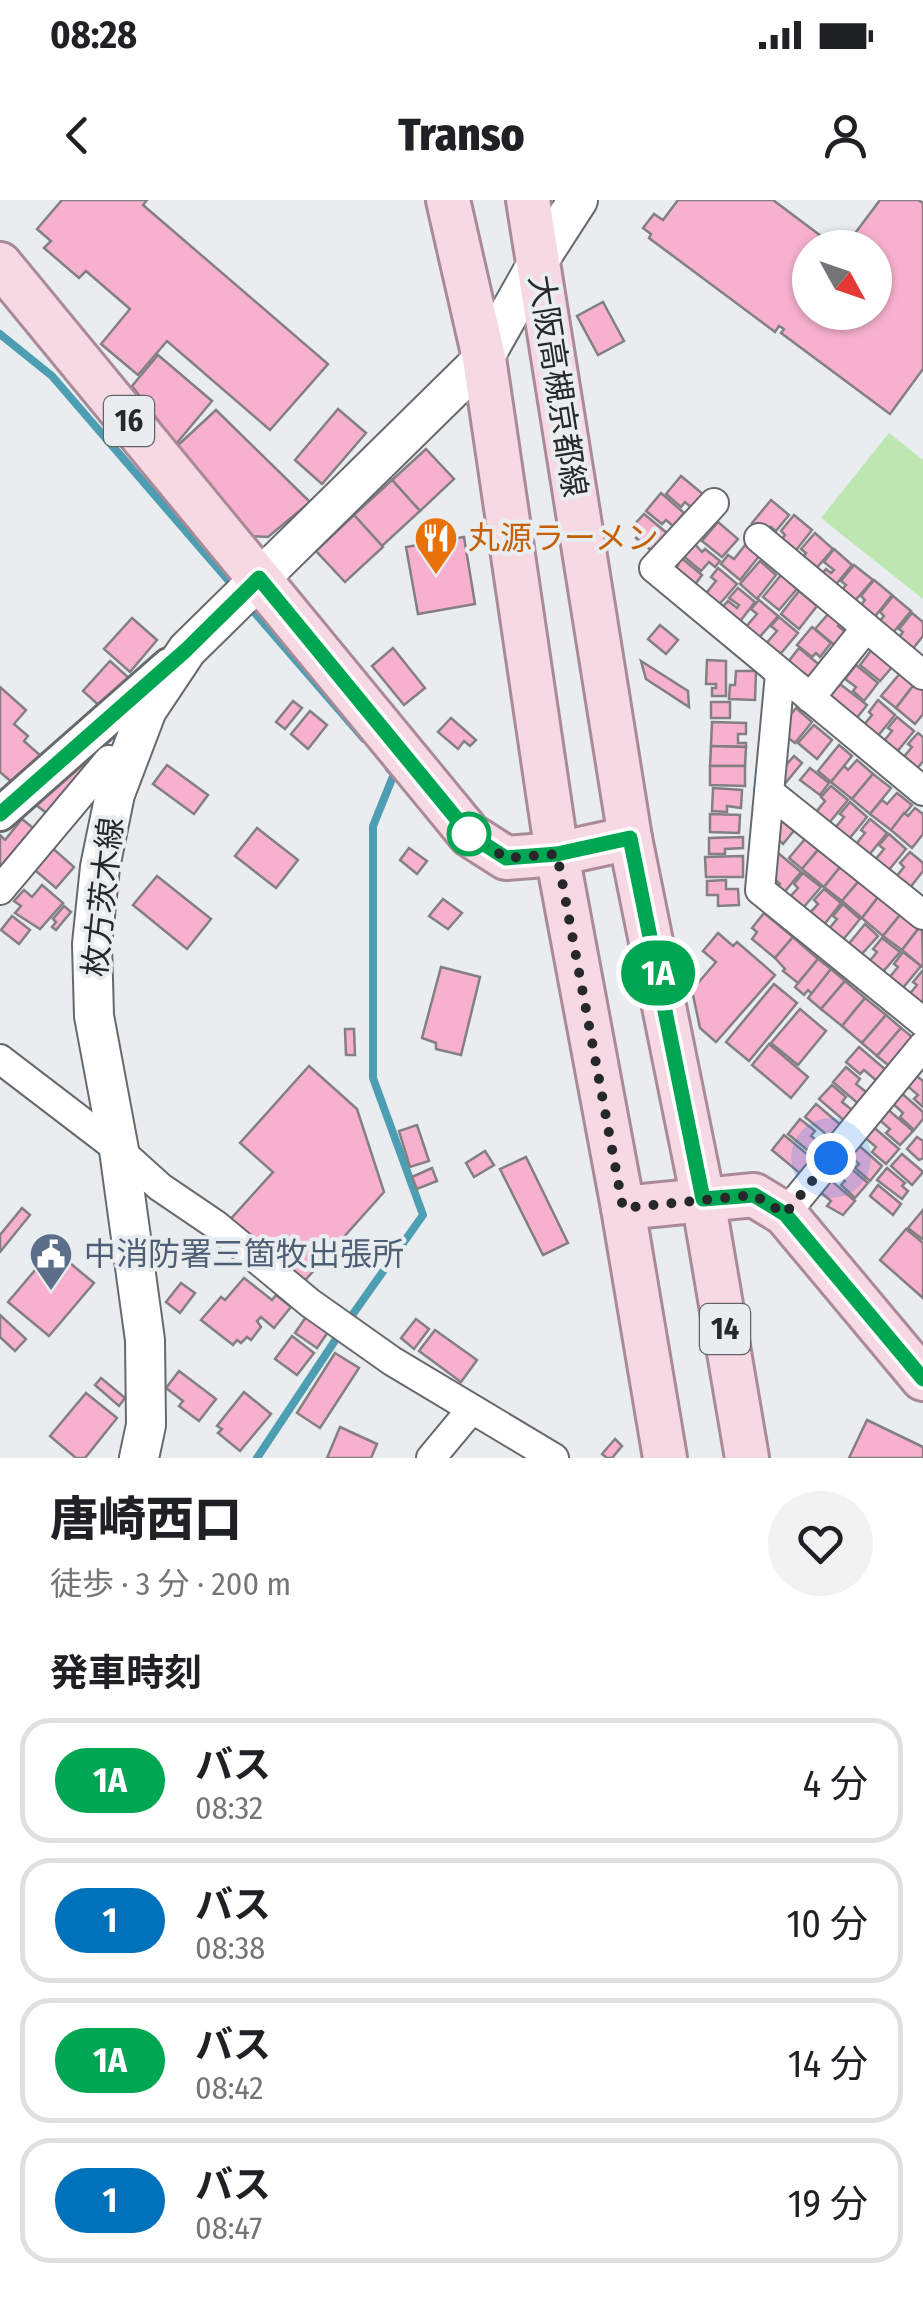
<!DOCTYPE html>
<html lang="ja">
<head>
<meta charset="utf-8">
<style>
	body { margin:0; font-family:"Fira Sans Condensed","Noto Sans JP",sans-serif; background:#f2f2f2; color:#202124; height:100vh; display:flex; flex-direction:column; font-size:38px; white-space:nowrap }
	* { box-sizing:border-box; margin:0 }
	p { font-size:32px; color:#757577 }
	.icon { flex:none; width:55px; height:55px; fill:none; stroke:currentColor; stroke-width:2; stroke-linecap:round; stroke-linejoin:round }
	.map { position:relative; height:1258px; overflow:hidden }
	.panel { display:flex; flex-direction:column; background:#fff; flex:1 }
	.panel>* { flex:none }
	.badge { padding:0 20px; border-radius:32px; font-size:35px; line-height:65px }
	.needle { width:65px; rotate:130deg }
	.buttons { position:absolute; left:792px; top:30px; display:grid; gap:20px }
	.buttons a { display:grid; place-items:center; width:100px; height:100px; border-radius:50%; background:#fff; box-shadow:0 2px 8px #0004; font-size:50px }
	.you { position:absolute; width:50px; height:50px; margin:-25px; border:8px solid #fff; border-radius:50%; background:#1a73e8; box-shadow:0 0 0 15px #1a73e833 }
	.map>.badge { position:absolute; translate:-50% -50%; box-shadow:0 0 0 5px #fff }
	h2 { padding:0 50px; font-size:38px; line-height:90px }
	.round { display:grid; place-items:center; flex:none; width:105px; height:105px; border-radius:52px; background:#f2f2f2 }
	.overview { display:flex; align-items:center; justify-content:space-between; height:170px; padding:0 50px }
	h1 { font-size:48px; font-weight:800; line-height:75px }
	ul { padding:0; list-style:none }
	li { display:flex; align-items:center; gap:30px; height:125px; margin:0 20px 15px; padding:0 30px; border:5px solid #e0e0e0; border-radius:30px }
	li div { flex:1 }
	li b { display:block; font-size:38px }
	li em { font-style:normal }
	li .badge { min-width:110px; font-weight:700; text-align:center }
	.status { display:flex; justify-content:space-between; align-items:center; height:70px; padding:0 50px; background:#fff; direction:ltr }
	.status svg { height:28px; fill:currentColor }
	header { display:flex; justify-content:space-between; align-items:center; height:130px; padding:0 50px; background:#fff; font-size:45px; font-weight:800 }
	.map>svg:first-child { display:block }
	.green { fill:#bde6b1 }
	.lines { fill:none; stroke-linecap:round; stroke-linejoin:round }
	.stream { stroke:#4e9eb3; stroke-width:8 }
	.building { fill:#f7b1ce; stroke:#847f81; stroke-width:2.5 }
	.minor-casing { stroke:#676a6d; stroke-width:32 }
	.tertiary-casing { stroke:#676a6d; stroke-width:38 }
	.secondary-casing { stroke:#676a6d; stroke-width:42 }
	.primary-casing { stroke:#aa8a97; stroke-width:48 }
	.minor { stroke:#fff; stroke-width:28 }
	.tertiary { stroke:#fff; stroke-width:32 }
	.secondary { stroke:#fff; stroke-width:38 }
	.primary { stroke:#f7d9e4; stroke-width:42 }
	.line-casing { stroke:#fff; stroke-width:22 }
	.line { stroke:#00a651; stroke-width:15 }
	.walk { stroke:#272829; stroke-width:10; stroke-dasharray:0 18 }
	.stop-dot { fill:#fff; stroke:#00a651; stroke-width:5 }
	.labels { text-anchor:middle; dominant-baseline:central; stroke-width:8; stroke-linejoin:round; paint-order:stroke }
	.shield { fill:#e9edf0; stroke:#616365; stroke-width:2.5 }
	.shield-label { font-size:30px; font-weight:bold; fill:#272829 }
	.street-label { font-size:32px; fill:#272829; stroke:#e9edf0 }
	.food-label { font-size:32px; fill:#c56008; stroke:#e9edf0; text-anchor:start }
	.service-label { font-size:32px; fill:#4e5e75; stroke:#e9edf0; text-anchor:start }
</style>
</head>
<body>
<div class="status"><b>08:28</b><svg viewBox="0 0 49 12"><path d="M0 12V9h3v3zM5 12V6h3v6zM10 12V3h3v9zM15 12V0h3v12zM26 1h20v11H26zM47 4h2v5h-2z"/></svg></div>
<header><svg class="icon" aria-label="back" viewBox="0 0 24 24"><path d="M15 5l-7 7 7 7"/></svg>Transo<svg class="icon" aria-label="person" viewBox="0 0 24 24"><circle cx="12" cy="8" r="4"/><path d="M4 21q1-7 8-7t8 7"/></svg></header>
<div class="map">
<svg width="923" height="1258" viewBox="0 0 923 1258">
	<rect width="100%" height="100%" fill="#e9edf0"/>
	<polygon class="green" points="889,233 923,260 923,399 821,318"/>
	<g class="lines">
		<g class="stream">
			<polyline points="0,134 52,176 234,387"/>
			<polyline points="249,406 364,539"/>
			<polyline points="348,1121 423,1015 373,878 373,626 394,574 389,569"/>
			<polyline points="257,1258 340,1133"/>
		</g>
	</g>
	<g class="building">
		<polygon points="62,0 147,0 143,5 328,164 270,230 167,141 138,175 101,144 130,109 86,71 79,78 44,48 51,41 37,29"/>
		<polygon points="678,0 773,0 833,45 810,48 810,112 875,112 875,48 844,48 880,0 918,0 923,3 923,169 890,214 781,133 784,129 779,126 775,132 649,38 651,34 643,28 654,14 663,20"/>
		<polygon points="603,102 624,141 598,155 577,116"/>
		<polygon points="158,155 212,201 176,244 132,186"/>
		<polygon points="338,209 366,233 322,284 295,260"/>
		<polygon points="216,210 310,302 268,337 246,336 176,247"/>
		<polygon points="426,249 454,279 420,311 392,280"/>
		<polygon points="681,276 704,295 693,309 685,302 681,307 666,294"/>
		<polygon points="392,280 420,311 382,346 354,315"/>
		<polygon points="661,293 684,313 673,326 666,320 662,324 646,311"/>
		<polygon points="771,300 789,315 776,331 771,327 765,334 752,323"/>
		<polygon points="644,314 667,333 652,351 636,338 640,333 632,327"/>
		<polygon points="354,315 383,347 345,382 316,351"/>
		<polygon points="794,315 812,330 793,354 779,343 785,335 781,331"/>
		<polygon points="718,322 738,339 722,357 702,341"/>
		<polygon points="815,333 833,349 813,372 800,361 806,353 801,349"/>
		<polygon points="464,337 475,404 418,414 406,347"/>
		<polygon points="692,341 702,352 705,349 720,361 715,367 709,362 701,371 681,354"/>
		<polygon points="746,344 760,355 740,380 721,364 728,355 734,359"/>
		<polygon points="834,349 852,365 833,388 819,377 826,369 831,373 834,370 824,362"/>
		<polygon points="679,356 702,375 691,390 671,374 678,365 674,362"/>
		<polygon points="760,361 776,375 757,399 740,384"/>
		<polygon points="854,365 873,380 853,403 840,392 846,385 841,381"/>
		<polygon points="718,368 737,384 716,408 703,397 716,381 711,377"/>
		<polygon points="781,375 797,389 779,410 763,397"/>
		<polygon points="874,380 892,395 873,419 859,407 865,400 861,396"/>
		<polygon points="738,388 755,402 738,424 720,410 728,401 737,408 739,405 729,398"/>
		<polygon points="799,391 817,406 799,429 781,414"/>
		<polygon points="893,396 911,411 892,434 878,423 884,416 880,412"/>
		<polygon points="759,400 778,416 757,440 744,429 757,414 751,409"/>
		<polygon points="830,412 841,422 838,426 849,435 838,448 815,429"/>
		<polygon points="912,413 923,422 923,436 911,451 897,440 903,432 899,429"/>
		<polygon points="779,417 798,433 777,458 764,446 777,431 771,426"/>
		<polygon points="132,418 157,440 130,472 104,449"/>
		<polygon points="660,425 678,440 666,454 648,439"/>
		<polygon points="812,427 831,443 820,457 816,453 812,457 797,445"/>
		<polygon points="393,448 425,488 404,505 372,466"/>
		<polygon points="799,448 822,467 812,480 804,473 800,478 785,466"/>
		<polygon points="873,448 894,465 880,481 860,465"/>
		<polygon points="707,460 726,461 726,496 712,496 712,488 716,488 716,484 706,484"/>
		<polygon points="110,461 130,479 103,509 83,491"/>
		<polygon points="641,461 688,491 689,507 646,479"/>
		<polygon points="856,465 878,483 864,501 853,491 856,487 845,479"/>
		<polygon points="736,471 756,471 755,500 729,499 730,485 735,485"/>
		<polygon points="902,471 916,482 896,508 881,496"/>
		<polygon points="916,482 923,488 923,514 915,524 896,508"/>
		<polygon points="840,484 867,505 856,519 829,497"/>
		<polygon points="0,487 26,510 14,524 28,536 24,541 41,556 15,585 0,572"/>
		<polygon points="878,500 895,515 877,537 863,526 872,515 869,512"/>
		<polygon points="293,501 302,508 285,529 276,522"/>
		<rect x="711" y="502" width="19" height="16"/>
		<polygon points="796,508 812,522 795,543 778,530"/>
		<polygon points="310,511 327,525 308,549 291,534"/>
		<polygon points="897,517 914,531 896,553 883,542 892,531 888,528"/>
		<polygon points="451,518 476,540 470,546 464,541 458,549 438,532"/>
		<polygon points="712,522 746,523 746,534 738,534 738,543 746,543 746,547 711,546"/>
		<polygon points="814,525 832,540 817,559 798,543"/>
		<polygon points="918,533 923,537 923,561 916,570 903,558 912,547 908,544"/>
		<polygon points="839,545 852,556 831,582 818,571"/>
		<polygon points="711,546 746,547 745,566 710,566"/>
		<polygon points="794,556 802,563 783,586 774,579"/>
		<polygon points="857,560 873,574 852,599 831,582 844,566 848,570"/>
		<polygon points="86,563 94,568 49,615 31,601 65,566"/>
		<polygon points="167,565 208,595 194,614 153,584"/>
		<polygon points="710,566 745,566 745,586 710,585"/>
		<polygon points="810,568 829,583 820,595 800,580"/>
		<polygon points="873,574 891,588 870,614 852,599"/>
		<polygon points="831,586 848,600 829,623 816,612 825,601 821,597"/>
		<polygon points="713,588 742,590 741,608 727,606 727,612 712,611"/>
		<polygon points="897,593 912,605 891,630 870,614 882,600 887,604"/>
		<polygon points="850,602 867,617 849,639 835,628 844,617 840,614"/>
		<polygon points="915,608 923,614 923,634 912,648 891,630 904,613 908,616"/>
		<polygon points="710,614 740,615 739,633 710,632"/>
		<polygon points="782,615 797,627 783,644 768,631"/>
		<polygon points="22,619 38,632 0,677 0,635 5,640"/>
		<polygon points="870,619 887,633 869,655 856,644 865,633 861,630"/>
		<polygon points="257,628 298,660 276,688 235,656"/>
		<polygon points="810,633 823,644 802,669 789,658"/>
		<polygon points="889,634 906,649 888,671 875,660 884,649 879,645"/>
		<polygon points="743,637 743,648 725,649 725,654 709,654 709,638"/>
		<polygon points="823,644 845,661 824,687 802,669"/>
		<polygon points="49,645 74,667 56,688 30,666"/>
		<polygon points="409,648 427,661 417,674 400,660"/>
		<polygon points="910,652 923,663 923,671 909,689 895,678 904,667 900,663"/>
		<polygon points="778,653 801,672 781,696 774,691 780,684 767,673 768,664"/>
		<polygon points="743,656 743,677 706,677 705,657"/>
		<polygon points="845,661 863,676 842,701 824,687"/>
		<polygon points="803,673 821,687 802,709 789,698 798,688 794,684"/>
		<polygon points="157,676 211,719 187,749 133,705"/>
		<polygon points="863,676 882,692 862,718 842,701"/>
		<polygon points="726,680 726,689 738,689 739,705 718,706 718,695 707,695 707,681"/>
		<polygon points="42,685 63,703 40,729 15,713 21,706 14,701 24,690 32,697"/>
		<polygon points="824,689 841,703 823,726 809,714 818,704 814,700"/>
		<polygon points="882,692 904,710 883,736 862,718"/>
		<polygon points="443,699 462,713 448,729 429,716"/>
		<polygon points="843,704 860,719 842,741 828,730 837,719 833,716"/>
		<polygon points="64,706 71,712 56,730 52,727 56,722 53,719"/>
		<polygon points="904,710 922,724 902,750 883,736"/>
		<polygon points="764,713 793,737 775,758 752,739 757,732 752,728"/>
		<polygon points="12,716 30,730 19,744 1,730"/>
		<polygon points="865,724 878,736 860,756 847,746"/>
		<polygon points="922,724 923,767 922,767 902,750"/>
		<polygon points="718,733 733,746 737,742 775,775 716,842 700,828 692,790 716,762 703,751"/>
		<polygon points="793,737 818,759 798,783 783,771 785,769 775,758"/>
		<polygon points="882,738 900,752 881,774 868,763 877,752 873,749"/>
		<polygon points="903,752 921,766 902,789 889,778 898,767 894,764"/>
		<polygon points="818,759 831,769 812,794 808,790 804,795 795,787"/>
		<polygon points="441,767 480,777 461,855 436,849 436,843 422,838"/>
		<polygon points="831,769 845,781 821,809 808,798"/>
		<polygon points="923,770 923,805 908,796 917,785 913,782"/>
		<polygon points="845,781 865,798 842,826 821,809"/>
		<polygon points="774,784 797,803 749,861 726,842"/>
		<polygon points="865,798 886,815 862,843 842,826"/>
		<polygon points="800,809 826,831 798,865 771,843"/>
		<polygon points="886,815 901,828 877,856 862,843"/>
		<polygon points="901,828 917,841 893,869 877,856"/>
		<polygon points="345,829 354,829 355,855 346,855"/>
		<polygon points="769,844 808,877 791,898 752,865"/>
		<polygon points="859,847 887,871 878,882 864,870 860,874 846,862"/>
		<polygon points="309,866 357,909 384,992 300,1086 228,1022 273,972 240,943"/>
		<polygon points="846,867 860,879 856,884 870,895 861,906 833,882"/>
		<polygon points="913,873 923,881 923,907 914,899 918,895 904,883"/>
		<polygon points="832,885 846,897 842,902 856,913 847,923 819,899"/>
		<polygon points="899,891 923,912 923,919 914,930 900,917 903,913 890,901"/>
		<polygon points="816,904 842,926 832,939 805,917"/>
		<polygon points="885,907 913,931 900,945 886,933 890,929 876,917"/>
		<polygon points="800,919 815,931 811,936 825,947 816,957 788,934"/>
		<polygon points="417,925 429,961 410,967 399,931"/>
		<polygon points="871,925 899,949 886,964 872,952 876,947 862,935"/>
		<polygon points="784,935 814,960 802,975 772,950"/>
		<polygon points="917,937 923,941 923,958 919,960 907,949"/>
		<polygon points="855,942 882,966 870,981 855,968 859,964 846,952"/>
		<polygon points="485,951 494,965 474,977 466,963"/>
		<polygon points="902,954 923,972 912,985 891,966"/>
		<polygon points="526,957 568,1043 543,1055 500,969"/>
		<polygon points="840,959 868,983 855,998 841,985 845,981 831,969"/>
		<polygon points="432,968 437,981 417,989 412,977"/>
		<polygon points="887,968 905,983 902,986 908,991 902,999 877,980"/>
		<polygon points="828,978 855,1001 843,1015 827,1006 831,1001 818,990"/>
		<polygon points="878,985 901,1004 893,1015 870,996"/>
		<polygon points="22,1008 30,1015 0,1052 0,1035"/>
		<polygon points="923,1010 923,1038 922,1039 908,1028"/>
		<polygon points="906,1029 923,1043 923,1098 880,1060"/>
		<polygon points="53,1049 94,1083 49,1136 8,1102"/>
		<polygon points="244,1078 272,1100 276,1095 291,1107 274,1128 261,1117 257,1121 261,1127 251,1140 247,1137 241,1143 237,1140 233,1145 201,1120 221,1097 225,1100"/>
		<polygon points="181,1083 195,1093 180,1113 166,1102"/>
		<polygon points="0,1115 26,1139 15,1151 0,1137"/>
		<polygon points="306,1117 328,1132 317,1148 295,1133"/>
		<polygon points="416,1119 429,1129 414,1149 401,1138"/>
		<polygon points="435,1130 477,1160 461,1182 419,1151"/>
		<polygon points="292,1136 314,1153 297,1175 275,1159"/>
		<polygon points="335,1153 359,1168 320,1228 297,1213"/>
		<polygon points="179,1171 216,1199 199,1221 179,1206 183,1201 166,1188"/>
		<polygon points="101,1178 125,1198 119,1206 95,1185"/>
		<polygon points="244,1192 271,1214 240,1251 218,1233 222,1229 217,1226"/>
		<polygon points="86,1193 117,1218 85,1258 76,1258 50,1236"/>
		<polygon points="867,1220 923,1247 923,1258 849,1258"/>
		<polygon points="340,1227 377,1244 371,1258 327,1258"/>
		<polygon points="615,1239 622,1246 612,1258 607,1258 602,1254"/>
	</g>
	<g class="lines">
		<g class="minor-casing">
			<g id="minor">
				<polyline points="714,303 654,368 923,591"/>
				<polyline points="759,338 923,475"/>
				<polyline points="780,474 760,690 923,822"/>
				<polyline points="810,498 866,428"/>
				<polyline points="769,592 923,715"/>
				<polyline points="0,690 109,560"/>
				<polyline points="0,859 119,950 160,987 216,1025 310,1103 392,1161 554,1258"/>
				<polyline points="785,1014 923,846"/>
				<polyline points="431,1258 471,1210"/>
			</g>
		</g>
		<g class="tertiary-casing">
			<polyline id="tertiary" points="0,614 169,465"/>
		</g>
		<g class="secondary-casing">
			<polyline id="secondary" points="139,1258 146,1225 145,1140 119,950 94,816 92,744 100,667 115,594 147,510 187,450 484,158 538,62 578,0"/>
		</g>
		<g class="primary-casing">
			<g id="primary">
				<polyline points="448,0 484,158 557,654 623,1008 665,1258"/>
				<polyline points="528,0 630,638 703,999 747,1258"/>
				<polyline points="0,64 470,635 506,658 557,654 630,638"/>
				<polyline points="623,1008 754,995 785,1014 923,1179"/>
			</g>
		</g>
		<use href="#minor" class="minor"/>
		<use href="#tertiary" class="tertiary"/>
		<use href="#secondary" class="secondary"/>
		<use href="#primary" class="primary"/>
	</g>
	<g class="lines">
		<g class="line-casing">
			<polyline id="line" points="0,614 186,450 259,378 470,635 506,658 557,654 630,638 703,999 754,995 785,1014 923,1179"/>
		</g>
		<use href="#line" class="line"/>
		<polyline class="walk" points="469,634 506,658 557,654 623,1008 754,995 785,1014 831,958"/>
	</g>
	<defs>
		<g id="restaurant-pin" transform="scale(2.25)"><path d="M0 17L-7.5 6A9.5 9.5 0 1 1 7.5 6Z" fill="#e8710a" stroke="#e9edf0"/><path d="M-5-6h1v4h1v-4h1v4h1v-4h1v5L-1.5 .5V6h-2V.5L-5-1ZM5-6V6H3V1.5H1.5Q1.5-4 5-6Z" fill="#fff"/></g>
		<g id="civic-pin" transform="scale(2.25)"><path d="M0 17L-7.5 6A9.5 9.5 0 1 1 7.5 6Z" fill="#5c6f8a" stroke="#e9edf0"/><path d="M-.6-6.5H3V-4.5H.6V-3L4-1V1h2V6H-6V1h2V-1L-.6-3ZM-1.2 2.5V6h2.4V2.5Z" fill="#fff"/></g>
	</defs>
	<g fill-rule="evenodd">
		<use href="#restaurant-pin" x="436" y="338"/>
		<use href="#civic-pin" x="51" y="1054"/>
	</g>
	<circle class="stop-dot" cx="469" cy="634" r="20"/>
	<g class="labels">
		<g class="shield">
			<rect x="104" y="196" width="50" height="50" rx="8"/>
			<rect x="700" y="1104" width="50" height="50" rx="8"/>
		</g>
		<g class="shield-label">
			<text x="129" y="221">16</text>
			<text x="725" y="1129">14</text>
		</g>
		<g class="street-label">
			<text transform="translate(558 186) rotate(81)">大阪高槻京都線</text>
			<text transform="translate(103 697) rotate(-84)">枚方茨木線</text>
		</g>
		<g class="food-label">
			<text x="468" y="338">丸源ラーメン</text>
		</g>
		<g class="service-label">
			<text x="84" y="1054">中消防署三箇牧出張所</text>
		</g>
	</g>
</svg>
<div class="buttons">
<a><svg class="needle" viewBox="-14 -14 28 28"><path d="M0-13l5 13h-10z" fill="#e53935"/><path d="M0 13l5-13h-10z" fill="#757577"/></svg></a>
</div>
<div class="you" style="left:831px;top:958px"></div>
<b class="badge" style="left:658px;top:773px;background:#00a651;color:#fff">1A</b>
</div>
<section class="panel">
<div class="overview"><div><h1>唐崎西口</h1><p>徒歩 · 3 分 · 200 m</p></div><a class="round"><svg class="icon" aria-label="heart" viewBox="0 0 24 24"><path d="M12 20l-8-8c-3-5 5-10 8-4 3-6 11-1 8 4z"/></svg></a></div>
<h2>発車時刻</h2>
<ul>
<li><span class="badge" style="background:#00a651;color:#fff">1A</span><div><b>バス</b><p>08:32</p></div><em>4 分</em></li>
<li><span class="badge" style="background:#0072bc;color:#fff">1</span><div><b>バス</b><p>08:38</p></div><em>10 分</em></li>
<li><span class="badge" style="background:#00a651;color:#fff">1A</span><div><b>バス</b><p>08:42</p></div><em>14 分</em></li>
<li><span class="badge" style="background:#0072bc;color:#fff">1</span><div><b>バス</b><p>08:47</p></div><em>19 分</em></li>
</ul>
</section>
</body>
</html>
